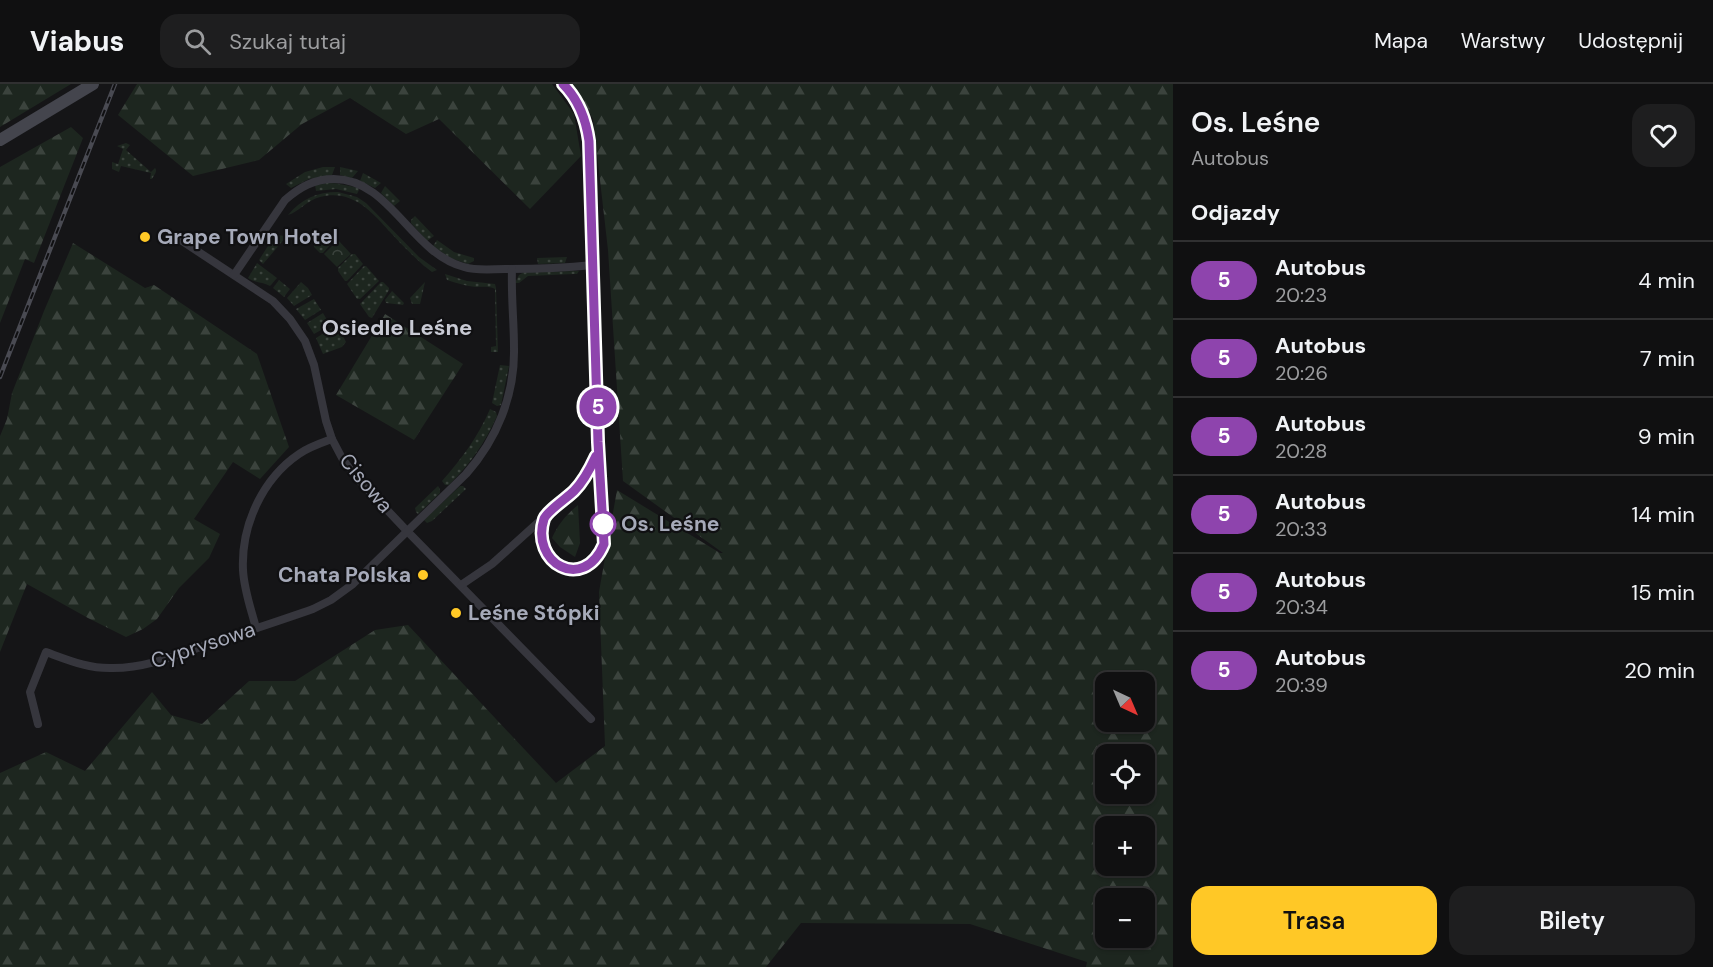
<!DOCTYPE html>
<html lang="pl">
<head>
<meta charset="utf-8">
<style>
	body { margin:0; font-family:"DM Sans",sans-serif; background:#1e1e1f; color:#f1f3f6; height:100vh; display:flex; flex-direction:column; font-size:22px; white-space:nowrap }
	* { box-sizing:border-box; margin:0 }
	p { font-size:20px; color:#9c9d9f }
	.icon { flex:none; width:33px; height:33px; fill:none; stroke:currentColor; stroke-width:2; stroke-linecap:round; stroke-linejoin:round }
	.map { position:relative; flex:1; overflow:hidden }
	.sheet { display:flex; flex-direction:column; background:#101011; width:540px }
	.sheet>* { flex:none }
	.badge { padding:0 12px; border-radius:20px; font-size:21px; line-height:39px }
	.needle { width:39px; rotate:136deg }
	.controls { position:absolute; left:1095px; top:588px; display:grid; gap:12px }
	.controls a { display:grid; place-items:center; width:60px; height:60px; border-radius:12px; background:#101011; box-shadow:0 2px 4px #0004,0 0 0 2px #303031; font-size:30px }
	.map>.badge { position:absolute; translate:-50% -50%; box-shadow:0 0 0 3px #fff }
	h2 { padding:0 18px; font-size:22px; line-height:54px }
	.round { display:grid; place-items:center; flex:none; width:63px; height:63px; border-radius:18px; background:#1e1e1f }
	.head { display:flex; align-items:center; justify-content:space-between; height:102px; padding:0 18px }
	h1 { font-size:28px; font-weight:600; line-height:45px }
	.button { display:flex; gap:12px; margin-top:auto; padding:12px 18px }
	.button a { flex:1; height:69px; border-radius:18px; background:#ffc826; color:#111; font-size:24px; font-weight:600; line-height:69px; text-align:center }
	.button a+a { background:#1e1e1f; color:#f1f3f6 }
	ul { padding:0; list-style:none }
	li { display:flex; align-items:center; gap:18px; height:78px; padding:0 18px; border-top:2px solid #303031 }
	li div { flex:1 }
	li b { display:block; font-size:22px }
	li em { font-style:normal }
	li .badge { min-width:66px; font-weight:700; text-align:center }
	header { display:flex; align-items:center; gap:36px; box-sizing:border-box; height:84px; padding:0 30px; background:#101011; border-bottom:2px solid #303031 }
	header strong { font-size:28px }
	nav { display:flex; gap:33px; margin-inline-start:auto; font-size:21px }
	.search { width:420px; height:54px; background:#1e1e1f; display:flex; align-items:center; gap:15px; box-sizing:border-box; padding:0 21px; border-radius:18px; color:#9c9d9f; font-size:22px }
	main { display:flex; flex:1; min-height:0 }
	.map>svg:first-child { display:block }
	.grass { fill:url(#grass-dots) }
	.forest { fill:url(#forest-firs); fill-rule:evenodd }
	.park { fill:url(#park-crowns) }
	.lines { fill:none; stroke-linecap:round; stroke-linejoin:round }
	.street { stroke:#36363d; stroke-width:8 }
	.secondary { stroke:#44454d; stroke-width:12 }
	.rail-casing { stroke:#494a52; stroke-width:4.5 }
	.rail { stroke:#101012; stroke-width:2; stroke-dasharray:7; stroke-linecap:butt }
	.line-casing { stroke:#fff; stroke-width:14 }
	.line { stroke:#8e44ad; stroke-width:9 }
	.poi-dot { fill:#ffc826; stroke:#101012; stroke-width:2 }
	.stop-dot { fill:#fff; stroke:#8e44ad; stroke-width:3 }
	.labels { text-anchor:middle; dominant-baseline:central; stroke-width:4.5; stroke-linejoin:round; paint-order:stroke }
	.poi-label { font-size:21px; font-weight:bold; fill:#a6aab9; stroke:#101012; text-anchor:start }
	.street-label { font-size:21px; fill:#a6aab9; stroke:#101012 }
	.stop-label { font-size:21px; font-weight:bold; fill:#a6aab9; stroke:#101012; text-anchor:start }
	.neighbourhood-label { font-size:22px; font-weight:bold; fill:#c8cad4; stroke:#101012 }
</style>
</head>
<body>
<header>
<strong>Viabus</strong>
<div class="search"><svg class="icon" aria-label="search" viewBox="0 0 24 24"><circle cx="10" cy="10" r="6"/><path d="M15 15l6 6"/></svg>Szukaj tutaj</div>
<nav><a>Mapa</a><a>Warstwy</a><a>Udostępnij</a></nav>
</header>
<main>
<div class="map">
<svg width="1173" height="883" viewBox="0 0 1173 883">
	<defs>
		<pattern id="grass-dots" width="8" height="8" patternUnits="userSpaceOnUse" patternTransform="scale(1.5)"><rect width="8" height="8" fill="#1d261f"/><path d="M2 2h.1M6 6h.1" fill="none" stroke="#3b433d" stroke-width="1.8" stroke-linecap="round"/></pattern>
		<pattern id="forest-firs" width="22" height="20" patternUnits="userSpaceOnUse" patternTransform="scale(1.5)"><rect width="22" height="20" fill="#1d261f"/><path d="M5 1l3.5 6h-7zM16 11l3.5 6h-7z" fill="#3b433d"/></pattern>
		<pattern id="park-crowns" width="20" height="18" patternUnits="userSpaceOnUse" patternTransform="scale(1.5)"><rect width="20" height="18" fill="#1d261f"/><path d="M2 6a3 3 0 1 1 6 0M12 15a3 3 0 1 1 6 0" fill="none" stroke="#3b433d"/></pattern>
	</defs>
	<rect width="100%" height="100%" fill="#151517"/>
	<g class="grass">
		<path d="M126,59L130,61L126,66L151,88L155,84C158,87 154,91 152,95H150L151,89L121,82L119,88L112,85V78L118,80L123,65L117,62Z"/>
		<polygon points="323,83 335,83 332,91 309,95 291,104 286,100 305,88"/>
		<polygon points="340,83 358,87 352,94 340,91"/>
		<polygon points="363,89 381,99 375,104 360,97"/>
		<path d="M327,99C338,99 347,101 358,104L359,106L357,110L336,105L316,107L315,101Z"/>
		<polygon points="385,102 400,117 394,122 381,109"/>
		<path d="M338,108L357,113L366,119L419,173L437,186L432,188L423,181C412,171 401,160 390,148C371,127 352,105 320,113C307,116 299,128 288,131C301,115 317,108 338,108Z"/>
		<polygon points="415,132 434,152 427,157 411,139 411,136"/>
		<polygon points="275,151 287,152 263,180 259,176"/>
		<polygon points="330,155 331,160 323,169 320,169 314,163 314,161"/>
		<polygon points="437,156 454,168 474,174 474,177 468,180 450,174 433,162"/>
		<polygon points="352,170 355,170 363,180 347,197 345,197 338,187 338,184"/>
		<polygon points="567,173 565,179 538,180 537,174"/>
		<path d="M257,179L277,194L270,202C263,198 255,199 248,194Z"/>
		<polygon points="364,182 366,182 379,197 360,215 357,215 347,200"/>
		<polygon points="579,187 577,190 574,190 528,192 519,199 515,199 519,191 524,188"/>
		<path d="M445,190L467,197L495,200L496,204L498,268H491V263L496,262L495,205C489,202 483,203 476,203C466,202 456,199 447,196Z"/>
		<polygon points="279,196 290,205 284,213 273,204"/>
		<polygon points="301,198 308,204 312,211 294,222 287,214"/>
		<polygon points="381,198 383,198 389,204 389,206 372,234 369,233 360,220"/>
		<polygon points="425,198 420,220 412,220 410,214"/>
		<polygon points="392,207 404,219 403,221 386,219 385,216"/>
		<polygon points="314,215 321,226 305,236 296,225"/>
		<polygon points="323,229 330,241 314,250 307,239"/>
		<polygon points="332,244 336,251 341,248 346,258 342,263 323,270 316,254"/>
		<polygon points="500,281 509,282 501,321 497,322 492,319"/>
		<path d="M490,325L496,328L497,332C485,359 470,380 449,401H445L442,397C462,374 478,353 490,325Z"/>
		<polygon points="438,402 440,405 440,409 418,430 416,428 415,424"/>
		<polygon points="460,402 463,402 466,405 432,437 427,439 424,436"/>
	</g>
	<g class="forest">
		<polygon points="0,0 71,0 0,43"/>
		<polygon points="137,0 552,0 574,30 581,72 530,125 439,35 406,50 350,14 302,40 259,76 193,92 118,31"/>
		<path d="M572,0H1173V883H1086L1087,878L970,840L801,839L766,883H0V689L46,668L85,687L152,608L171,631L202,640L249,597H295L375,546L408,541L556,699L605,662L599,508L617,406L720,469H723L623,397L608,166L593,35ZM1106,598H1144V638H1106ZM1106,670H1144V710H1106ZM1106,742H1144V782H1106ZM1106,814H1144V854H1106Z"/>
		<polygon points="71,43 83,54 34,179 25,175 0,239 0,83"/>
		<polygon points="73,159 145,204 154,201 257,270 289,363 260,395 233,378 194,435 220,450 209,474 179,504 157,535 143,545 126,553 88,534 27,500 0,568 0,352 7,335 12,309 44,227"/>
		<polygon points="385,230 463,280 414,356 336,311"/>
		<path d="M578,421L580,459L575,473L560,463L552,454C558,440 567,430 578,421Z"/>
	</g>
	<polygon class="park" points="338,156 351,170 337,183 324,170"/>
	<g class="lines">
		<g class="street">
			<polyline points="176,153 273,217 290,235 305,257 314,281 326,337 332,355 342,374 355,392 407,447 591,635"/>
			<path d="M234,191L285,116C300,103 314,95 334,95C390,95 411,169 464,183C477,187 492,185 505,185C534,185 564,184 593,181"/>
			<path d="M461,501L492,480L573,407C591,388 598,370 598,344L589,57C586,35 579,16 563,0"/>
			<path d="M256,544C251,525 244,506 243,486C241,442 262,395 299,370C309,363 321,359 332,355"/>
			<path d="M38,640L30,608L46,568C68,576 89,585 113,584C147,584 180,570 212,559C245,548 279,537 313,525L331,516L353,500L466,390C497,355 515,311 514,264C514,237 511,212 512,185"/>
		</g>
		<polyline class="secondary" points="0,56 93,0"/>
		<g class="rail-casing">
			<polyline id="rail" points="0,293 115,0"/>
		</g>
		<use href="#rail" class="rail"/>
	</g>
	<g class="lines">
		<g class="line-casing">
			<path id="line" d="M563,0C579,16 586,35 589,57L598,358L604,460C583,510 530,478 544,435C547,427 567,414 574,407C584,397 590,385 596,372"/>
		</g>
		<use href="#line" class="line"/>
	</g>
	<g class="poi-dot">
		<circle cx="145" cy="153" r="6"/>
		<circle cx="423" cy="491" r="6"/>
		<circle cx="456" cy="529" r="6"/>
	</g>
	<circle class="stop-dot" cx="603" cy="440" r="12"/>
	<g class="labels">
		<g class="poi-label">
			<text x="157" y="153">Grape Town Hotel</text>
			<text x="411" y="491" text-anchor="end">Chata Polska</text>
			<text x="468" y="529">Leśne Stópki</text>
		</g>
		<g class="street-label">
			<text transform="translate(366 399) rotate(50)">Cisowa</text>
			<text transform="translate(203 561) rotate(-18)">Cyprysowa</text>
		</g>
		<g class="stop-label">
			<text x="621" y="440">Os. Leśne</text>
		</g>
		<g class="neighbourhood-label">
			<text x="397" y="243">Osiedle Leśne</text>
		</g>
	</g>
</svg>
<div class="controls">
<a><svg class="needle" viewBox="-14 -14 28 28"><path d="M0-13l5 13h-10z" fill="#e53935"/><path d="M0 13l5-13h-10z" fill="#9c9d9f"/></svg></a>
<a><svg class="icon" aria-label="locate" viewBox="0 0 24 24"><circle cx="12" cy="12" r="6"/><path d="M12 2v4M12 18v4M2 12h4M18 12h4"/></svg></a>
<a>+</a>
<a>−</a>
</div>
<b class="badge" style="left:598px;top:323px;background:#8e44ad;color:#fff">5</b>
</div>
<section class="sheet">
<div class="head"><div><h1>Os. Leśne</h1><p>Autobus</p></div><a class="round"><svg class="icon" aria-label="heart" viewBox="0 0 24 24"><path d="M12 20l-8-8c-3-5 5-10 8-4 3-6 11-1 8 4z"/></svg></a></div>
<h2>Odjazdy</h2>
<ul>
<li><span class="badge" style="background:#8e44ad;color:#fff">5</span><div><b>Autobus</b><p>20:23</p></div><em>4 min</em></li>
<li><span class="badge" style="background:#8e44ad;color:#fff">5</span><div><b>Autobus</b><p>20:26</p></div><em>7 min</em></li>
<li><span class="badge" style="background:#8e44ad;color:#fff">5</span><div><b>Autobus</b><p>20:28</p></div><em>9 min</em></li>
<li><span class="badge" style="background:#8e44ad;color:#fff">5</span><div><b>Autobus</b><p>20:33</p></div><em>14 min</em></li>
<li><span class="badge" style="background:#8e44ad;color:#fff">5</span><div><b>Autobus</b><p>20:34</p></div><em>15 min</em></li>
<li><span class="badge" style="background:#8e44ad;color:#fff">5</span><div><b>Autobus</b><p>20:39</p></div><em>20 min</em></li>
</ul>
<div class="button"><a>Trasa</a><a>Bilety</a></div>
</section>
</main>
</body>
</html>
